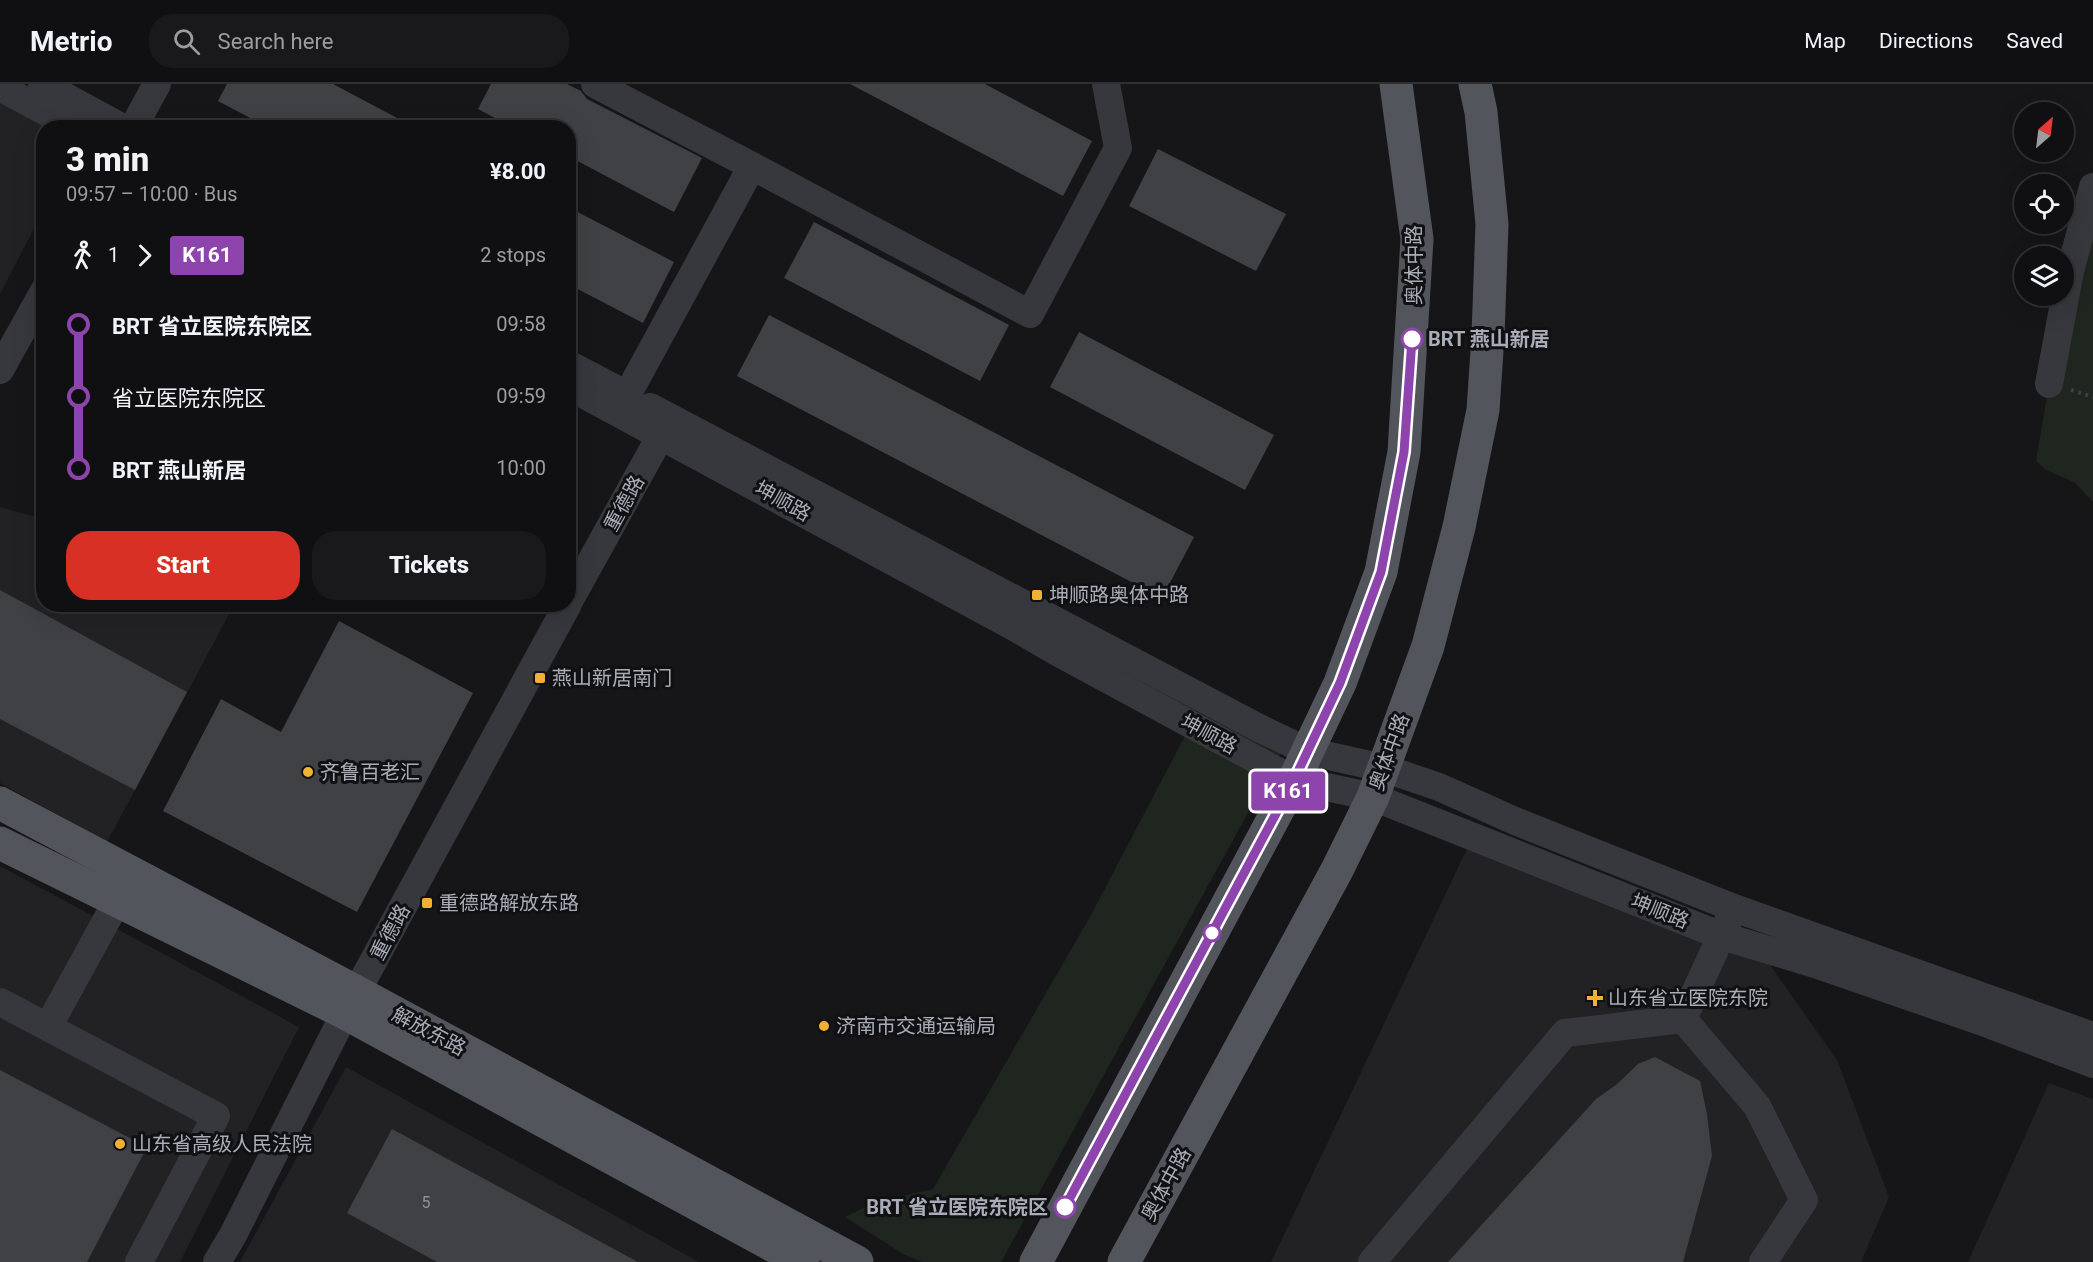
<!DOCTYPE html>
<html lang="en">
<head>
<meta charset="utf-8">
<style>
	body { margin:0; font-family:Roboto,"Noto Sans SC",sans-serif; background:#19191b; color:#f1f3f6; height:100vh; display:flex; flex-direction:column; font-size:22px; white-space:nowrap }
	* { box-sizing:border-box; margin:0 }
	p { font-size:20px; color:#9c9d9f }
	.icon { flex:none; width:33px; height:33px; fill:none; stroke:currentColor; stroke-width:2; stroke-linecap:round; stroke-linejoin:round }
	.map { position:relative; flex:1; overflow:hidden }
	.drawer { position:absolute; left:36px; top:36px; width:540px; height:492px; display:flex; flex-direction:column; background:#101012; border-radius:24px; box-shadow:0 6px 24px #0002,0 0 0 2px #303032 }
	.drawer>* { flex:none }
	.badge { padding:0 12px; border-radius:4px; font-size:21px; line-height:39px }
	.needle { width:39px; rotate:28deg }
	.controls { position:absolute; left:2014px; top:18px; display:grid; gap:12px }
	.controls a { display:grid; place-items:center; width:60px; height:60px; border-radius:50%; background:#101012; box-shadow:0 6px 24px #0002,0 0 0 2px #303032; font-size:30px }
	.map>.badge { position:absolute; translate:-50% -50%; box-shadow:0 0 0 3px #fff }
	.legs { display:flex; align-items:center; gap:9px; height:66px; padding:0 30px; font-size:20px }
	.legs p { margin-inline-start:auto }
	.head { display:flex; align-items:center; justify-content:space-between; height:102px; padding:0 30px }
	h1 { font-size:33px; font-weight:800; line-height:45px }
	.button { display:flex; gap:12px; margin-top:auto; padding:12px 30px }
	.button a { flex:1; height:69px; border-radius:24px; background:#d93025; color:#fff; font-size:24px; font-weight:800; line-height:69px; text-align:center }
	.button a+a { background:#19191b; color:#f1f3f6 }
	ul { padding:0 30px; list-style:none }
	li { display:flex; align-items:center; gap:21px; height:72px; font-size:22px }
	li i { display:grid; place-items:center; width:9px; height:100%; margin:0 8px; background:currentColor }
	li i::after { content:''; width:15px; height:15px; margin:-8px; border:4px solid; border-radius:50%; background:#101012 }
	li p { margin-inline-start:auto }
	li:first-child i { background:linear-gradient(#0000 50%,currentColor 0) }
	li:last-child i { background:linear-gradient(currentColor 50%,#0000 0) }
	header { display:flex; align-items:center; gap:36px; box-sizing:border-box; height:84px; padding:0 30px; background:#101012; border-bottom:2px solid #303032 }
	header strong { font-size:28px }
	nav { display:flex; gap:33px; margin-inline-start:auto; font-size:21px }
	.search { width:420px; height:54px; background:#19191b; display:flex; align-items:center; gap:15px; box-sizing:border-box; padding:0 21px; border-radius:24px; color:#9c9d9f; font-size:22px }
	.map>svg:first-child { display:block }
	.built { fill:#222225 }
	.green { fill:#1e261f }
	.building { fill:#404145 }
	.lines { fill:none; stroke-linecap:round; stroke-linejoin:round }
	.path { stroke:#3d3f44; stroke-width:4; stroke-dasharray:3 4.5; stroke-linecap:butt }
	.minor { stroke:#37383d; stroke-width:28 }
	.major { stroke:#53555c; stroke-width:33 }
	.line-1-casing { stroke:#fff; stroke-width:14 }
	.line-1 { stroke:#8e44ad; stroke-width:9 }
	.stop-1-dot { fill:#fff; stroke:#8e44ad; stroke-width:3 }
	.poi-dot { fill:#f2b134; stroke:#111113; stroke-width:2 }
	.labels { text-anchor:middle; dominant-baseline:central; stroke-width:6; stroke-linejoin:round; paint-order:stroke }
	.number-label { font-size:16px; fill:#8e929b }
	.street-label { font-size:20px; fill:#a8adb8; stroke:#111113 }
	.stop-label { font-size:20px; font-weight:bold; fill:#a8adb8; stroke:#111113; text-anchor:start }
	.poi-label { font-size:20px; fill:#a8adb8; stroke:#111113; text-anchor:start }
</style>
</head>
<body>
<header>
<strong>Metrio</strong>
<div class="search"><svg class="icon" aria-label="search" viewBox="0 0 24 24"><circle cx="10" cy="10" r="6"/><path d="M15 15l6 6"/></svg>Search here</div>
<nav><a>Map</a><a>Directions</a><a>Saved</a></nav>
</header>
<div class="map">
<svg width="2093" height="1178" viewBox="0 0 2093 1178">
	<rect width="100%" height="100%" fill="#161618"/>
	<g class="built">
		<polygon points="0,17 51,43 44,44 43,127 0,210"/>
		<polygon points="0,423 43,435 44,520 234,521 107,758 0,699"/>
		<polygon points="1473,752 1749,851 1837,976 1889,1113 1861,1178 1271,1178"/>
		<polygon points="0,782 299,943 180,1178 0,1178"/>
		<polygon points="346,983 699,1178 240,1178"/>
		<polygon points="2049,999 2093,1015 2093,1178 1968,1178"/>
	</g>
	<g class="green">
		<polygon points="2093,98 2093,418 2074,398 2046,386 2036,377 2049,300"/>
		<polygon points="1197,629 1282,667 1001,1178 922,1178 903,1170 845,1133 873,1119 933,1105 1091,831"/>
	</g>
	<g class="building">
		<polygon points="227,0 333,0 416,44 269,44 218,17"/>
		<polygon points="491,0 567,0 581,7 587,15 702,74 674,128 568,72 568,44 514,44 478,25"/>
		<polygon points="850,0 985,0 1092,57 1063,112"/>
		<polygon points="1158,65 1286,130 1256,187 1129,122"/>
		<polygon points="568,123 674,178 643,239 568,200"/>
		<polygon points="814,138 1009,241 980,297 784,194"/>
		<polygon points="769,231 1194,453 1162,514 737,292"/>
		<polygon points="1079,248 1274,351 1245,406 1050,303"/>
		<polygon points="0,506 187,608 135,706 0,635"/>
		<polygon points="339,537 473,609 357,828 163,727 221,615 281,648"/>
		<polygon points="1655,973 1700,997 1707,1030 1712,1072 1683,1178 1448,1178 1596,1015 1616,1001 1638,980"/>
		<polygon points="0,986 147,1063 87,1178 0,1178"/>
		<polygon points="392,1045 518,1113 638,1178 437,1178 347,1129"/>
	</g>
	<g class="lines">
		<polyline class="path" points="2071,306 2093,313"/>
		<g class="minor">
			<polyline points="42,0 123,44"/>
			<polyline points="595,0 752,82 618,328"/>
			<polyline points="0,3 76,44"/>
			<polyline points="133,44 157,0"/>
			<polyline points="752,82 1030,230 1118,64 1106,0"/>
			<polyline points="568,280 612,303"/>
			<polyline points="0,286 44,207"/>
			<polyline points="2049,300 2070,187 2093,103"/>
			<polyline points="568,302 1014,543 1057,568 1294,696 1373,713 1722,852 1815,880 1980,937 2093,980"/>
			<polyline points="650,323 1259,644 1307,667 1383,684 1439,703 1515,737 1734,824 2093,952"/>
			<polyline points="568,519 661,351"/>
			<polyline points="0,918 216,1032 139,1178"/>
			<polyline points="1683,935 1757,1022 1804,1116 1763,1178"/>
			<polyline points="48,943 117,817"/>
			<polyline points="217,1178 233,1151 345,929 568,520"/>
			<polyline points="1372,1178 1565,949 1683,935 1729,835"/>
		</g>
		<g class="major">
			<polyline points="0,719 357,908 857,1178"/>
			<polyline points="0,759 345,929 803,1178"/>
			<polyline points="1036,1178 1294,696 1340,599 1381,488 1404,368 1417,155 1396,0"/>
			<polyline points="1124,1178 1337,786 1373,713 1428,562 1459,443 1483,326 1488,252 1492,140 1481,28 1475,0"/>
		</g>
	</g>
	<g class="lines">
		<g class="line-1-casing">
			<polyline id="line-1" points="1065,1123 1294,696 1340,599 1381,488 1404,368 1412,255"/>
		</g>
		<use href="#line-1" class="line-1"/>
	</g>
	<g class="stop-1-dot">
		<circle cx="1412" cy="255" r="10"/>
		<circle cx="1212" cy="849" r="8"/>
		<circle cx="1065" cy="1123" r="10"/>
	</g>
	<g class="poi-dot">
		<rect x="1031" y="505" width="12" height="12" rx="3"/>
		<rect x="534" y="588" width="12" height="12" rx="3"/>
		<circle cx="308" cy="688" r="6"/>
		<rect x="421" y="813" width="12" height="12" rx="3"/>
		<path d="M1592 905h6v6h6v6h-6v6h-6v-6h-6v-6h6z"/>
		<circle cx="824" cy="942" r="6"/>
		<circle cx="120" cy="1060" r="6"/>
	</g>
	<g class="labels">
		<g class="number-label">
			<text x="426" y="1118">5</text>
		</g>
		<g class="street-label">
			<text transform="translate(1414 181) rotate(-90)">奥体中路</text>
			<text transform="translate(783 417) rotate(29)">坤顺路</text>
			<text transform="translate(624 419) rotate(-61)">重德路</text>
			<text transform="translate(1209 650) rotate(28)">坤顺路</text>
			<text transform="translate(1389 668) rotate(-70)">奥体中路</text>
			<text transform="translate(1660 827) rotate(22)">坤顺路</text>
			<text transform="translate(390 848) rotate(-62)">重德路</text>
			<text transform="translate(429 947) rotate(28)">解放东路</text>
			<text transform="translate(1166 1100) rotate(-61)">奥体中路</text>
		</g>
		<g class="stop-label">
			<text x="1428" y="255">BRT 燕山新居</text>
			<text x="1048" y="1123" text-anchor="end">BRT 省立医院东院区</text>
		</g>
		<g class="poi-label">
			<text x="1049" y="511">坤顺路奥体中路</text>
			<text x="552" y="594">燕山新居南门</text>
			<text x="320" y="688">齐鲁百老汇</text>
			<text x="439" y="819">重德路解放东路</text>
			<text x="1608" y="914">山东省立医院东院</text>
			<text x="836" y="942">济南市交通运输局</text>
			<text x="132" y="1060">山东省高级人民法院</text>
		</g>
	</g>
</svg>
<div class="controls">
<a><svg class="needle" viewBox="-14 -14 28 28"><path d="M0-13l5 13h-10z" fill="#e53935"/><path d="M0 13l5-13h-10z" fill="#9c9d9f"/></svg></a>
<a><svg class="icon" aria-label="locate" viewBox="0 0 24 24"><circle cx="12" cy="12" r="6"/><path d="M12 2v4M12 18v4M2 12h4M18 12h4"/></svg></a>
<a><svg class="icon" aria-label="layers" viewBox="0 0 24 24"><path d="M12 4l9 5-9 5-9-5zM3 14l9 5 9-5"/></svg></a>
</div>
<b class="badge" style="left:1288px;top:707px;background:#8e44ad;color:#fff">K161</b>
<section class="drawer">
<div class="head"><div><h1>3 min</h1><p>09:57 – 10:00 · Bus</p></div><b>¥8.00</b></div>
<div class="legs"><svg class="icon" aria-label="walk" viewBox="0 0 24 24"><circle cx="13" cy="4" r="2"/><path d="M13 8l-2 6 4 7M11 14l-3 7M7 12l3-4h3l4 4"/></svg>1<svg class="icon" aria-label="forward" viewBox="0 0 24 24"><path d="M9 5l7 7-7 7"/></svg><b class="badge" style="background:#8e44ad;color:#fff">K161</b><p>2 stops</p></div>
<ul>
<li><i style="color:#8e44ad"></i><b>BRT 省立医院东院区</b><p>09:58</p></li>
<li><i style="color:#8e44ad"></i><span>省立医院东院区</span><p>09:59</p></li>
<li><i style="color:#8e44ad"></i><b>BRT 燕山新居</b><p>10:00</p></li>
</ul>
<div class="button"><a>Start</a><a>Tickets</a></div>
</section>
</div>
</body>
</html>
